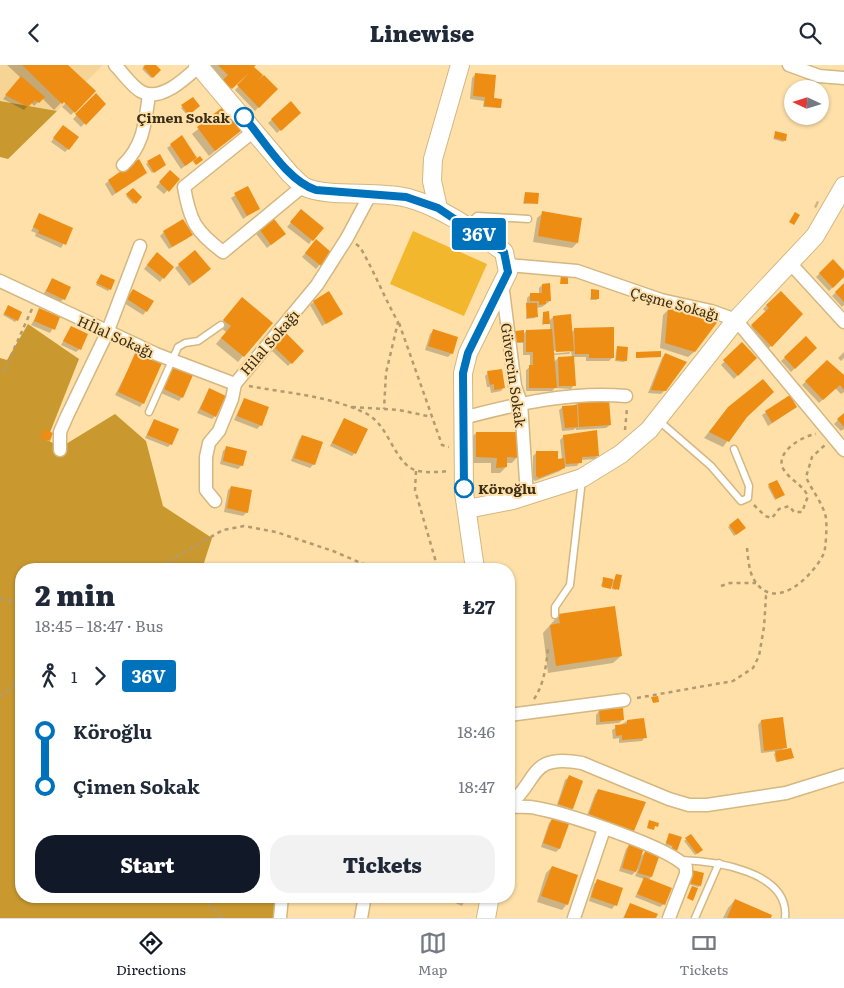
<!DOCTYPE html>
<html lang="en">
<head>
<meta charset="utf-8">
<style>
	body { margin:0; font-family:Literata,serif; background:#f2f2f3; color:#1f2937; height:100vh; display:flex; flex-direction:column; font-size:19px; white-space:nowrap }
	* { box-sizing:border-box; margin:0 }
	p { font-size:16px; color:#747a83 }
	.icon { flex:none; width:28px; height:28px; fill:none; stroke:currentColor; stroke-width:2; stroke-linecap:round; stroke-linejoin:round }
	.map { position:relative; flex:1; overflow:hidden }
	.sheet { position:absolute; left:15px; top:498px; width:500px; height:340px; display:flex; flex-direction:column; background:#fff; border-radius:20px; box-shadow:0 1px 4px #0004 }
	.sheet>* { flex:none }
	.badge { padding:0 10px; border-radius:4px; font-size:18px; line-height:32px }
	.needle { width:32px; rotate:274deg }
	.fabs { position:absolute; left:784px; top:15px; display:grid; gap:10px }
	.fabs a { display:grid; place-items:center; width:45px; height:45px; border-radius:50%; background:#fff; box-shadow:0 1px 4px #0004; font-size:25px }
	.map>.badge { position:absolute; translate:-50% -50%; box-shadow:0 0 0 2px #fff }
	.legs { display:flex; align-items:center; gap:8px; height:55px; padding:0 20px; font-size:16px }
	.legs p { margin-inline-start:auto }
	.summary { display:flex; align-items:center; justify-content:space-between; height:85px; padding:0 20px }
	h1 { font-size:28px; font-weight:800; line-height:38px }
	.cta { display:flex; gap:10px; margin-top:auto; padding:10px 20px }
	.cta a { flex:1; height:58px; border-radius:20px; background:#111827; color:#fff; font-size:20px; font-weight:800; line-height:58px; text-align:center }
	.cta a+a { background:#f2f2f3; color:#1f2937 }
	ul { padding:0 20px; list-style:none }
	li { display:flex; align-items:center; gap:18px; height:55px; font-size:19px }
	li i { display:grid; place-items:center; width:8px; height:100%; margin:0 6px; background:currentColor }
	li i::after { content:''; width:12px; height:12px; margin:-6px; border:4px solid; border-radius:50%; background:#fff }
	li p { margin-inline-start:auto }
	li:first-child i { background:linear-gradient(#0000 50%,currentColor 0) }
	li:last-child i { background:linear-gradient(currentColor 50%,#0000 0) }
	header { display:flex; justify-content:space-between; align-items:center; height:65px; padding:0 20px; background:#fff; font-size:22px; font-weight:800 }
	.tabs { display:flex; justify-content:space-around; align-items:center; height:70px; border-top:1px solid #e0e1e3; background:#fff; font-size:14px; color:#747a83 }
	.tabs a { display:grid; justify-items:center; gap:2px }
	.tabs .on { color:#111827 }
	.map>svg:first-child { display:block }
	.built { fill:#f6d495 }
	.green { fill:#f3b72d }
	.forest { fill:#c9992f }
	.shadow { fill:#0003; fill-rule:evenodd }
	.building { fill:#ee8d14 }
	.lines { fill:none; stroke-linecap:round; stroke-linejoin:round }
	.lane-casing { stroke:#d4b781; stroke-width:9 }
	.street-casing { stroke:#d4b781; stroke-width:15 }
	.secondary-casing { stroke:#d4b781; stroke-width:20 }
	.path { stroke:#b39b70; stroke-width:2.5; stroke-dasharray:4 4; stroke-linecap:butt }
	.lane { stroke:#fff; stroke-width:6 }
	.street { stroke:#fff; stroke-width:12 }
	.secondary { stroke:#fff; stroke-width:18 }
	.line-1-casing { stroke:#fff; stroke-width:11 }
	.line-1 { stroke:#0072bc; stroke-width:8 }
	.stop-1-dot { fill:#fff; stroke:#0072bc; stroke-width:2.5 }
	.labels { text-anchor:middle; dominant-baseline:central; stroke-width:4; stroke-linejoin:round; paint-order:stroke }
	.stop-label { font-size:14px; font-weight:bold; fill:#392d17; stroke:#fee0a8; text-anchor:end }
	.street-label { font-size:14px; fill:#392d17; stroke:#fee0a8 }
</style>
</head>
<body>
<header><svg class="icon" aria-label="back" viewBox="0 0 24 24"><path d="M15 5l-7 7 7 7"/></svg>Linewise<svg class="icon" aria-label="search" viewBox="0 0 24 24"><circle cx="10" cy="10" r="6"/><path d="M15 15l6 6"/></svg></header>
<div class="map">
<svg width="844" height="853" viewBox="0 0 844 853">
	<rect width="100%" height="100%" fill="#fee0a8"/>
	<polygon class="built" points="0,0 103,0 57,46 0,36"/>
	<polygon class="green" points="413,166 487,199 464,251 390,219"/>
	<g class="forest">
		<polygon points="0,36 57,46 8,94 0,92"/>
		<polygon points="28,259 79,294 47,375 61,382 115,349 146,376 163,441 212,473 202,504 21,504 21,831 282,831 280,853 0,853 0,293 7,295"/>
	</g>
	<g class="shadow">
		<polygon points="7,0 66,0 82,16 54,45 42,33 34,41 31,37 24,45 3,34 21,13"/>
		<polygon points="147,0 155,0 160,5 151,13 142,4"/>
		<polygon points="207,0 255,0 226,28"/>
		<polygon points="255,4 276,24 255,46 235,25"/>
		<polygon points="476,9 491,34 500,42 499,43 483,42 484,36 470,34 472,13"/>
		<polygon points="85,18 94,26 71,50 62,42"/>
		<polygon points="96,30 104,39 81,62 73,54"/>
		<polygon points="192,33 198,41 187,50 181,43"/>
		<polygon points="290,38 299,48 277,68 268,58"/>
		<polygon points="224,43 241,65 209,91 192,69"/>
		<polygon points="60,65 68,84 65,87 51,77"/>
		<polygon points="776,68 785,75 783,77 773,74"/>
		<polygon points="171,80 192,96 181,104 167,83"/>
		<polygon points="159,90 163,101 152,108 146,99"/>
		<polygon points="170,107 178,114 164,129 156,122"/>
		<polygon points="146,108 112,131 105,119 109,116"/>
		<polygon points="247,122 259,143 243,154 231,133"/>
		<polygon points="133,124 140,132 133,139 126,131"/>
		<polygon points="525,128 537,138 523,139"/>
		<polygon points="817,136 819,137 816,143 814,142"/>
		<polygon points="543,148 577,178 572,183 533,177 537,153"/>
		<polygon points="298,149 312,175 309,179 287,162"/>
		<polygon points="40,150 72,164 61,183 35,171 36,168 31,166"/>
		<polygon points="258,162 281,172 267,183 254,166"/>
		<polygon points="164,167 188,173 169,184 160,171"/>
		<polygon points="313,179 330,188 316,204 302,192"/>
		<polygon points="153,192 163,213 160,217 144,204"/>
		<polygon points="833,196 844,207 844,211 829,226 816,212"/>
		<polygon points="179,200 206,208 189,221 175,203"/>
		<polygon points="101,210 110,224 108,226 96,220"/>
		<polygon points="52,215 64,234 60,237 43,230"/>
		<polygon points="542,220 550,236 542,242 536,243 535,253 526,254 527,233 530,230 539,229 539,223"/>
		<polygon points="844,220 844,240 842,242 832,231"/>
		<polygon points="133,225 146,246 143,250 124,238"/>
		<polygon points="592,226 598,234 596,235 590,235"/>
		<polygon points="781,227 801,249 768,284 749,264 766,247 763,244"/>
		<polygon points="314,237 341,249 322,261 310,240"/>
		<polygon points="237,239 243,291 238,297 216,279 226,267 219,261"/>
		<polygon points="7,243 17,255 15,257 3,250"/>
		<polygon points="40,245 59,253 50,268 31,260"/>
		<polygon points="668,245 694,287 688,292 660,283 663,250"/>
		<path d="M543,248L548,257L553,252L571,268L575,264L613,292L609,296H586V292H573L574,320L571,324L555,323L552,326H526V305L530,302V290H523V278H514V268L523,270L526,266H550V257L542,260ZM570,285V287L550,289L549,286ZM571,286L572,293H558L553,298V290L569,289Z"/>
		<polygon points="71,262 80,284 76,287 61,280"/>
		<polygon points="433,266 452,288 448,292 425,285 430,269"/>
		<polygon points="286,270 303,286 288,301 271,285"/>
		<polygon points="806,273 815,283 791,307 781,296"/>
		<polygon points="742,279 755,293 734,314 721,300"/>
		<polygon points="617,282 626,295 624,297 615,296"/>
		<polygon points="844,287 844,293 841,296 838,293"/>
		<polygon points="137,288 143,338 140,342 115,330"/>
		<polygon points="637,288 660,291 636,293"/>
		<polygon points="665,289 665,325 661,329 648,328 662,293"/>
		<polygon points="827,296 844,313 844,327 841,329 835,323 819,338 802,320"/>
		<polygon points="173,304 182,332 179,336 161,328"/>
		<polygon points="488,308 504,322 501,326 491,328 490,322 487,322 485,311"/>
		<polygon points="209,325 215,351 212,354 197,348"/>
		<polygon points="789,332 796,342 768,361 762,350"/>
		<polygon points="244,334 261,360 257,364 234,355"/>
		<polygon points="578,337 610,360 606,363 576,365 576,363 573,365 562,366 559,345 563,342 574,341"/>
		<polygon points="728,343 745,352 723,382 704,373"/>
		<polygon points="844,349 844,364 841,366 834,359"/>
		<polygon points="344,354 355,388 352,391 330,381"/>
		<polygon points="154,355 171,379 168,382 145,373"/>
		<polygon points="476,368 517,392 512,398 506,398 506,402 500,408 491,408 491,398 470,398 470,374"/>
		<polygon points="302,371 314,399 310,403 291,396 299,375"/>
		<polygon points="564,371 598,390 595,394 581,395 577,401 564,402 560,406 535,416 533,414 533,391 537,387 557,395 562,394 560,375"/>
		<polygon points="227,382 242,400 238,404 220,399 223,386"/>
		<polygon points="769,420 782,431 775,435 768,422"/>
		<polygon points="231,422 247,447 243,451 224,447 228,425"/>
		<polygon points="738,455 743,464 734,471 728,462"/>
		<polygon points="616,510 616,525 612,524 613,520 611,522 601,521 604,513 614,515"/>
		<polygon points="559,550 621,591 613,598 548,608 543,568"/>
		<polygon points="509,600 512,600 511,607 509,607"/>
		<polygon points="622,645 623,654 619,658 596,660 596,650 599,646"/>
		<polygon points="781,654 785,682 781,686 792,693 776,697 774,689 777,686 761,688 758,660 761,656"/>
		<polygon points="627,656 645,672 642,676 619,678 619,673 613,674 612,665"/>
		<polygon points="569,712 572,744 569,747 556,743 565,715"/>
		<polygon points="599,725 633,765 630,768 586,753 595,729"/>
		<polygon points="553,755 568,760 559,784 556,787 541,782 549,758"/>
		<polygon points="669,769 676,785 675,787 671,785 672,782 665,780"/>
		<polygon points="691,771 701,785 695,790 684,776"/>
		<polygon points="630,780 640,792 646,786 651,812 648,815 664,839 660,842 635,832 644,814 635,811 638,804 632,810 619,806 626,784"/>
		<polygon points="552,802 567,839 562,845 537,837 546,808"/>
		<polygon points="691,807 700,821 698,822 688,819"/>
		<polygon points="598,816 615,840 612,844 589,836 594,819"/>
		<polygon points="439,831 467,831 462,841"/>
		<polygon points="735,835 770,853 723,853 728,843"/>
		<polygon points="630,839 655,853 623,853"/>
	</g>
	<g class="building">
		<polygon points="22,0 68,0 96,26 75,48 64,37 62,39"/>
		<polygon points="145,0 156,0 161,5 153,13 143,2"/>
		<polygon points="218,0 256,0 254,2 263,10 256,17 264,10 278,24 259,43 237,20 249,8 232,24 223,15 228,10"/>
		<polygon points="475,8 496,10 494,33 502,34 501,43 484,41 485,32 473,31"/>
		<polygon points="21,11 45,32 39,38 35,35 28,42 5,30"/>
		<polygon points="96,28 106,39 86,60 75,49"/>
		<polygon points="193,32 200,41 189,50 181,40"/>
		<polygon points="291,36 301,48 281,66 271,54"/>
		<polygon points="224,41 242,65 215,86 197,62"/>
		<polygon points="63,60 79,72 69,85 53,73"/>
		<polygon points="775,66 787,69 786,76 774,73"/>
		<polygon points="182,70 197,93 185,101 170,79"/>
		<polygon points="160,89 166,100 154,108 147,96"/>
		<polygon points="200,91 203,95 196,100 193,96"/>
		<polygon points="139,94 147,108 116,128 108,115"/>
		<polygon points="170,105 180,114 169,127 159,117"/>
		<polygon points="248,121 260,144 247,151 234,128"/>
		<polygon points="133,123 142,132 136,139 126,129"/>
		<polygon points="525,127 539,128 538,139 524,138"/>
		<polygon points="301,144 324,163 313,176 290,157"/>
		<polygon points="542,146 582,153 578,178 538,171"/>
		<polygon points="795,147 800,150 794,160 789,157"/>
		<polygon points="39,148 73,163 66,180 38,168 39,165 33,162"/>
		<polygon points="271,150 286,169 271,180 257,161"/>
		<polygon points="183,154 193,170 172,182 163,166"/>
		<polygon points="316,174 332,188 321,201 305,188"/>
		<polygon points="195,185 211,204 193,218 178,199"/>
		<polygon points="157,187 174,202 164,214 147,200"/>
		<polygon points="833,194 844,206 844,212 833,223 819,208"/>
		<polygon points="101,209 115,215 111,225 96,218"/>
		<polygon points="561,210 568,210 568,219 560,219"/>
		<polygon points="52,213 71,222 65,235 46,226"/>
		<polygon points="550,218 551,236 546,236 546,239 539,240 539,236 530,236 530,228 542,228 542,219"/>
		<polygon points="844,218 844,237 835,227"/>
		<polygon points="133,224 154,236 147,247 127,234"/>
		<polygon points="591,224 599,225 599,234 591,234"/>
		<polygon points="329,226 343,249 326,259 313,236"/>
		<polygon points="781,226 803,249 772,282 751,260 769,243 766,240"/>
		<polygon points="242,232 273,258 244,292 221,273 231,261 223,255"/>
		<polygon points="526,238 537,238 538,252 527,253"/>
		<polygon points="8,240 22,247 18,256 4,249"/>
		<polygon points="39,243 60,252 55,265 34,256"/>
		<polygon points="668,243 719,255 695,287 665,278"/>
		<polygon points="549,246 550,259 543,259 543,247"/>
		<polygon points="571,249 574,286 556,287 553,251"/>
		<polygon points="71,261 88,269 81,285 63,276"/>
		<polygon points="614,262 614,293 589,293 589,289 575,289 574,263"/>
		<polygon points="433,264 458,272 453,289 428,281"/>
		<polygon points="552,264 557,323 529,323 529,300 533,300 533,287 526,287 526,265"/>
		<polygon points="524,265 524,277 515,277 515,266"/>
		<polygon points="286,268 304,286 292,299 273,281"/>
		<polygon points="806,271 817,283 795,304 784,292"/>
		<polygon points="742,277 757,293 738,311 723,295"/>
		<polygon points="617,281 628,282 627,296 616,295"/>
		<polygon points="136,286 162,298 144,339 118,327"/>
		<polygon points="661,286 661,292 636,293 636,287"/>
		<polygon points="665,288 687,297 666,326 651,325"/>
		<polygon points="574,291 576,321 559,321 558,292"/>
		<polygon points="827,295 844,310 844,325 840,320 823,335 805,316"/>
		<polygon points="173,302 193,310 183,333 164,324"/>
		<polygon points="502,304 505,323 494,325 494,319 490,320 487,306"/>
		<polygon points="763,314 774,327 747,352 729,377 709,367 728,342"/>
		<polygon points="209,323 226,331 216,352 200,344"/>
		<polygon points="790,330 797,342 772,358 765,346"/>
		<polygon points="244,333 269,342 262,361 237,351"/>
		<polygon points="609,334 611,360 579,362 578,336"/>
		<polygon points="577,340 578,362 565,363 562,341"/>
		<polygon points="844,348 844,362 837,354"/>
		<polygon points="344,353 368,364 356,389 332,378"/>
		<polygon points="154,354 179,364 172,380 147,370"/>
		<polygon points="44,364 53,368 50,376 40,373"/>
		<polygon points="597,365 599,391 582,392 582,398 566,399 563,370"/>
		<polygon points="476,367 519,367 519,393 507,392 507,402 496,403 497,393 476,392"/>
		<polygon points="302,370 323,377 315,400 294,393"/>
		<polygon points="226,381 247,386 243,401 223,396"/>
		<polygon points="536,386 558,386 558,394 564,393 565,403 539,413 536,411"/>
		<polygon points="777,415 785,430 776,434 768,419"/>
		<polygon points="231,421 252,425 248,448 227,443"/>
		<polygon points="738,453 746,463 736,470 729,460"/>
		<polygon points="616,509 622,510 619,525 612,523"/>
		<polygon points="603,512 613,514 611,524 602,522"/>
		<polygon points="615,541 622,591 556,601 550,560 560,558 558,549"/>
		<polygon points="658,631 659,637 653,638 651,632"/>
		<polygon points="623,643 624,655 600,657 599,645"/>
		<polygon points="783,652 787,683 764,686 761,655"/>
		<polygon points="644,653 647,673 622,675 622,670 616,671 615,660 627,659 627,655"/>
		<polygon points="791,683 794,693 777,697 775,686"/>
		<polygon points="569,710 583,716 573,744 558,739"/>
		<polygon points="598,724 646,737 634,766 589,749"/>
		<polygon points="552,753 569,759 560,784 543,778"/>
		<polygon points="649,755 659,758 658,762 655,761 654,765 647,763"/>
		<polygon points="669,768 682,772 677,786 671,784 673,781 666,778"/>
		<polygon points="691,769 703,785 697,789 685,773"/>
		<polygon points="629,779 644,783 636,807 622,803"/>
		<polygon points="646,784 660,789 652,812 638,808"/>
		<polygon points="552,801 578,810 568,840 541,831"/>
		<polygon points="692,805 704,808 701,821 689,818"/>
		<polygon points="644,812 672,823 665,840 637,829"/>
		<polygon points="597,814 623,823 617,841 591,832"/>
		<polygon points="692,821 698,823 693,836 687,833"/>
		<polygon points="448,831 469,831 466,838"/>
		<polygon points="735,834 772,850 771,853 727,853"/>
		<polygon points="630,838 658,849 656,853 624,853"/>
	</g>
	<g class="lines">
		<g class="lane-casing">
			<g id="lane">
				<polyline points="467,160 477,151 528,154"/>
				<polyline points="149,347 178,282 185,278 198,276 221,260"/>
				<polyline points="658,355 711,401 741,436 748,433 749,421 734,384"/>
				<polyline points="555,550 555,542 570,520 582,415"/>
				<path d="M681,795C714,796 790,806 785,853"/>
				<polyline points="695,853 719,798"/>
			</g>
		</g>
		<g class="street-casing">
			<g id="street">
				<path d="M115,0C123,8 132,22 142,27C161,37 186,13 199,1"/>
				<polyline points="789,0 819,11 844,13"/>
				<path d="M255,65L184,122C190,156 195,166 223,187L303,121"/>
				<path d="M123,100C144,80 145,57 149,30"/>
				<polyline points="790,198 844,257"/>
				<polyline points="508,200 577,206 661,235 711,246 736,255 844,385"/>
				<polyline points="0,216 156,289 235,319"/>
				<polyline points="502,218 515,321 521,338 527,431"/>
				<path d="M463,353C516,339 571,326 626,331"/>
				<polyline points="60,385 60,367 67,351 107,268 140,181"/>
				<polyline points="215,436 206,425 206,392 209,378 219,366 232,334 235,319 317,220 347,173 371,128"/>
				<polyline points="509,650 624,635"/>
				<path d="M509,740C539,716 528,688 582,698L669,734L689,740H707L786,728L844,710"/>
				<path d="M509,742C518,742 527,741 536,743C564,748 670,782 686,802V809L669,853"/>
				<polyline points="280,853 282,831"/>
				<polyline points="361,853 365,831"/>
				<polyline points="574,853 604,764"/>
			</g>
		</g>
		<g class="secondary-casing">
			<g id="secondary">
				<path d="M198,0L290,109C295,113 299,119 305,122C328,133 379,125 408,133C444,143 474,166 504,187L508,207L468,288L463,308L464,427L475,504"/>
				<polyline points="438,143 432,116 433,94 460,0"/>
				<polyline points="467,444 513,435 582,413 621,389 649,365 736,255 815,171 844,121"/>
				<polyline points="486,853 490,831"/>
			</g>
		</g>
		<g class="path">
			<path d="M356,179L360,182C374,206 384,232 398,257L386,308L384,344"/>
			<polyline points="399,258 442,380 449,382"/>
			<polyline points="4,306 32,244"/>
			<path d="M249,321C287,328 330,331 365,348C390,359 394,401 418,406C429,408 439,407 449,406"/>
			<polyline points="352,342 399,345 432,352"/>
			<polyline points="625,365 627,343"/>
			<polyline points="416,406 415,425 438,504"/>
			<path d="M754,440L765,451L772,453L779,444L789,441L794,447H802L808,431C801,418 790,415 784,405C773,388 802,371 816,369"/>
			<path d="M747,483C748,493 749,505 753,513C773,550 813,512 824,488C826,482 827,459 826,453C823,438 812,426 806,412L812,392L825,380"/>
			<polyline points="155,504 223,465 244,461 276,467 333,486 375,504"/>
			<polyline points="721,521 730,518 756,518"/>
			<polyline points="0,534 21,539"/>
			<polyline points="0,631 10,624 21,611"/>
			<polyline points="637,633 733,616 753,603 759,591 764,562 766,531 769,529"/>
			<path d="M534,634C544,619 546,602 548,583"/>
			<polyline points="205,831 209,840 222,853"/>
		</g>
		<use href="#lane" class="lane"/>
		<use href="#street" class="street"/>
		<use href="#secondary" class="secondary"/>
	</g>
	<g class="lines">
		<g class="line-1-casing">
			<path id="line-1" d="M244,52C264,75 287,116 316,125L406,132L438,143L504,187L508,207L468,288L463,308L464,423"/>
		</g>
		<use href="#line-1" class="line-1"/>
	</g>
	<g class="stop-1-dot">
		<circle cx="244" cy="52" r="9"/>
		<circle cx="464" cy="423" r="9"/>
	</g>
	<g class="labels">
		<g class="stop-label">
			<text x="230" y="52">Çimen Sokak</text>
			<text x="478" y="423" text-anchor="start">Köroğlu</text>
		</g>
		<g class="street-label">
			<text transform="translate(675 238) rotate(15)">Çeşme Sokağı</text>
			<text transform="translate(116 271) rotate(24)">Hİlal Sokağı</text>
			<text transform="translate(269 277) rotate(-49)">Hilal Sokağı</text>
			<text transform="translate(514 310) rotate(82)">Güvercin Sokak</text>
		</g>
	</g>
</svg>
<div class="fabs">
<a><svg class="needle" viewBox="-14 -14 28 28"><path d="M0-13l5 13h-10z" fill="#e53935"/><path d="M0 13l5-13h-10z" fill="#747a83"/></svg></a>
</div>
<b class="badge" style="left:479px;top:169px;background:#0072bc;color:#fff">36V</b>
<section class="sheet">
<div class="summary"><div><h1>2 min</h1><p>18:45 – 18:47 · Bus</p></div><b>₺27</b></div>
<div class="legs"><svg class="icon" aria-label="walk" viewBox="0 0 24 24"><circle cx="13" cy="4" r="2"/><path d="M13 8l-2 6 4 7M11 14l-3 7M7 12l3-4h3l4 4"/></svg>1<svg class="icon" aria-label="forward" viewBox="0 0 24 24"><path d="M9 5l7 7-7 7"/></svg><b class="badge" style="background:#0072bc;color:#fff">36V</b></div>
<ul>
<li><i style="color:#0072bc"></i><b>Köroğlu</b><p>18:46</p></li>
<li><i style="color:#0072bc"></i><b>Çimen Sokak</b><p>18:47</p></li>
</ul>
<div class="cta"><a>Start</a><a>Tickets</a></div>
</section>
</div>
<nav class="tabs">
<a class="on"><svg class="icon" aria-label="directions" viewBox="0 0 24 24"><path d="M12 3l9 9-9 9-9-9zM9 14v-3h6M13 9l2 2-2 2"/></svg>Directions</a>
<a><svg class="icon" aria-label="map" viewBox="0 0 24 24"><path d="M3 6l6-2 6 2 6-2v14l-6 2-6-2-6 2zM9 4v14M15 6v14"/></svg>Map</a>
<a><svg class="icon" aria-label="tickets" viewBox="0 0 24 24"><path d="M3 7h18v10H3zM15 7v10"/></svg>Tickets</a>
</nav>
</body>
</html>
